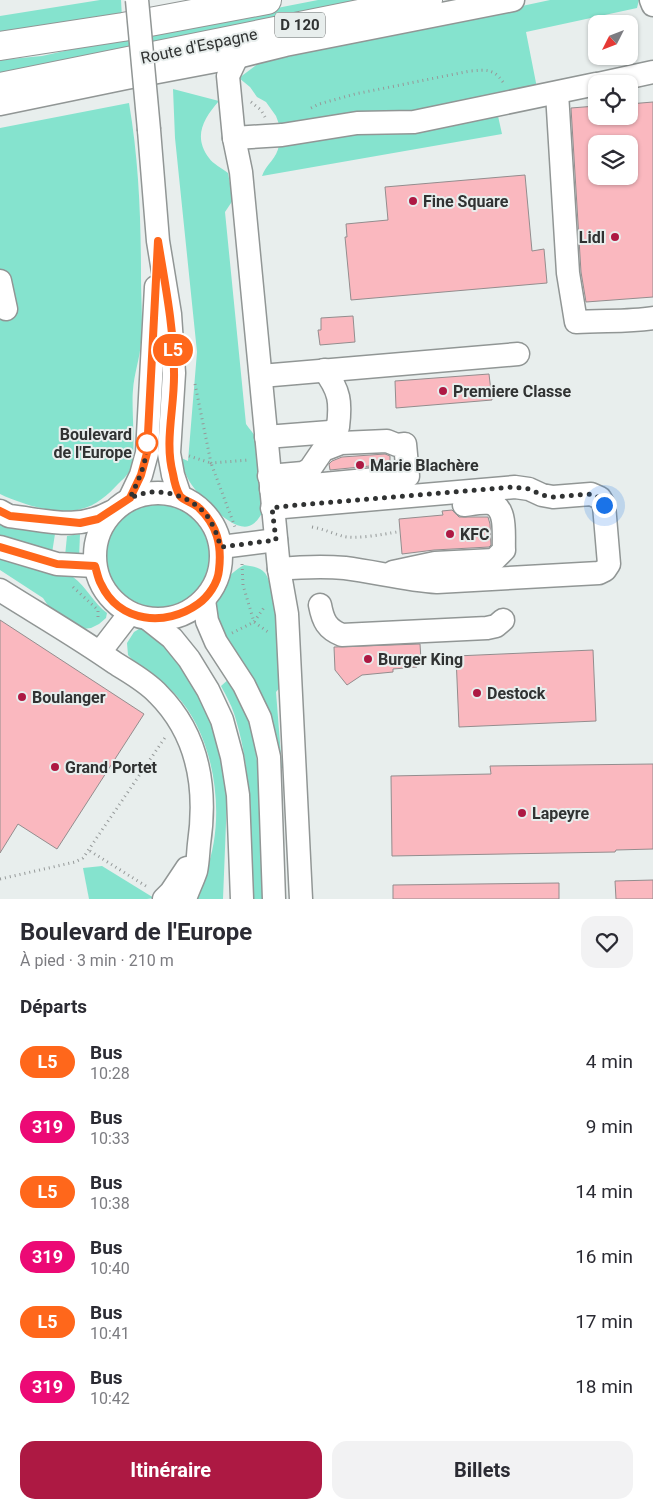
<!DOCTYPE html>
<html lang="fr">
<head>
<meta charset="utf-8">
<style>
	body { margin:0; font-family:Roboto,sans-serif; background:#f2f2f3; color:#2b2b33; height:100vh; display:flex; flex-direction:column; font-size:19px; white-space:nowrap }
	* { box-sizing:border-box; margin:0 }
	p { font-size:16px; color:#7c7c81 }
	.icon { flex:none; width:28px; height:28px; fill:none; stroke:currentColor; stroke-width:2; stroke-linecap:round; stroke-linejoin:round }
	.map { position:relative; height:899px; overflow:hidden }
	.details { display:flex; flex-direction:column; background:#fff; flex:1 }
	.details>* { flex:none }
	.badge { padding:0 10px; border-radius:16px; font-size:18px; line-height:32px }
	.needle { width:32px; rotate:228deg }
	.tools { position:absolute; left:588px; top:15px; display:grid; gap:10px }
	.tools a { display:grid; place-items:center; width:50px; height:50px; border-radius:10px; background:#fff; box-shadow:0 1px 4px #0004; font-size:25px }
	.you { position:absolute; width:25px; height:25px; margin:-12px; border:4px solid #fff; border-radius:50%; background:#1a73e8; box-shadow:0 0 0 8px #1a73e833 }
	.map>.badge { position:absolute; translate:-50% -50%; box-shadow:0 0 0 2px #fff }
	h2 { padding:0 20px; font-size:19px; line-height:45px }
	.round { display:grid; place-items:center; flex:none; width:52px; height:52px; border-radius:15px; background:#f2f2f3 }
	.overview { display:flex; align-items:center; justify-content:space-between; height:85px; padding:0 20px }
	h1 { font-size:24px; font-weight:700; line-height:38px }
	.action { display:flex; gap:10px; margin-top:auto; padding:10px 20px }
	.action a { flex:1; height:58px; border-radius:15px; background:#ad1943; color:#fff; font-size:20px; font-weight:700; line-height:58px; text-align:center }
	.action a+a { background:#f2f2f3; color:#2b2b33 }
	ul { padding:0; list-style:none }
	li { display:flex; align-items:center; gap:15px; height:65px; padding:0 20px }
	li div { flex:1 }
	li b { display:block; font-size:19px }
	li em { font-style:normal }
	li .badge { min-width:55px; font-weight:700; text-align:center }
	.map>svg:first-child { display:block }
	.green { fill:#85e3ce }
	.building { fill:#fab8bf; stroke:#938d8e; fill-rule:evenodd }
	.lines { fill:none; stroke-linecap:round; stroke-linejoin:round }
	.minor-casing { stroke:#919695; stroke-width:25 }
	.major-casing { stroke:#919695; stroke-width:30 }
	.path { stroke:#959999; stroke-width:3; stroke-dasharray:1 4; stroke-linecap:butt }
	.minor { stroke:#fff; stroke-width:22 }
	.major { stroke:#fff; stroke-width:28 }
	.minor-bridge-casing { stroke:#919695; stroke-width:25; stroke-linecap:butt }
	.minor-bridge { stroke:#fff; stroke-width:22 }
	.line-casing { stroke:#fff; stroke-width:11 }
	.line { stroke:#ff671b; stroke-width:8 }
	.walk { stroke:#303232; stroke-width:5; stroke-dasharray:0 9 }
	.poi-dot { fill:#ad1943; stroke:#e8eeed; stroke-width:2 }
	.stop-dot { fill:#fff; stroke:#ff671b; stroke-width:2.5 }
	.labels { text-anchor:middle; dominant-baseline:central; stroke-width:4; stroke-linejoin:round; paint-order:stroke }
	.shield { fill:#e8eeed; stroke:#676a6a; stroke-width:1 }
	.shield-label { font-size:15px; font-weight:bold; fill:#303232 }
	.street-label { font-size:16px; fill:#303232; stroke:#e8eeed }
	.poi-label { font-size:16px; font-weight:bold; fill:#303232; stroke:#e8eeed; text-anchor:start }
	.stop-label { font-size:16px; font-weight:bold; fill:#303232; stroke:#e8eeed; text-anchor:end }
</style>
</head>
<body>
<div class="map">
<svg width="653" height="899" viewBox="0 0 653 899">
	<rect width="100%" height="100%" fill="#e8eeed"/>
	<g class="green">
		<polygon points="100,0 121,0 122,18 0,32 0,16"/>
		<polygon points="318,0 377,0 0,75 0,60 42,56 105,42"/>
		<polygon points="550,0 639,0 637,8 526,32 537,88 408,114 280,127 276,116 266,102 257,97 250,87 239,78 259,63"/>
		<path d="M173,89L219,101C203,119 193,137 209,158C213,164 222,168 228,173L233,200L225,212L246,424C250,430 257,437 259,444C261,452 265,497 264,505C263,514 257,523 249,526C234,532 203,500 194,488C187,479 183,468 179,457L188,461L197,352L175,138Z"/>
		<path d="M129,103C139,161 141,219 141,277C141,298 143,320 141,342C140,358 134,374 133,390C131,408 137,456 130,470C128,475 122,480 118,484C108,495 95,506 81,509C58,516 21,504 0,494V128Z"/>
		<path d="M498,116L502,134L262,176C266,164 277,159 279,145L359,131L444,126Z"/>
		<circle cx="157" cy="556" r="52"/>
		<polygon points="0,523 55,534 52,553 21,544 0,535"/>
		<polygon points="80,534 79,558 65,556 67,536"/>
		<path d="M0,557L14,563L73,577C87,587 93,603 107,613L106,618L99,624L91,628L83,629L51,610L43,598L0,570Z"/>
		<path d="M244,565C251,566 260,567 265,573C276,586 279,665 281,686L276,692L282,768L278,769C275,752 273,720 266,705C258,686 247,668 236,651C230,643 220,633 216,623C208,599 224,576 244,565Z"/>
		<path d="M139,629L146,630L159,640L176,659L202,699L219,740L227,798L223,899H193C197,890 203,881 206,871C227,818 215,735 175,694C161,679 141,671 128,655L127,643L134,632Z"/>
		<path d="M230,678C236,691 244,703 248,717C264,776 263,838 265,899H252C250,842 253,775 236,720C233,708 227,697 221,686Z"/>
		<polygon points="102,866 154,898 147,899 89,899 83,868"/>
	</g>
	<g class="building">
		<path d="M653,102V297L586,302L581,272L571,108L596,106V116H629V104ZM596,144H629V176H596Z"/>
		<polygon points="525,175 532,251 544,249 547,283 351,300 345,237 347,237 346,224 388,220 385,187"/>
		<polygon points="353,316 355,342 320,345 318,330 321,330 321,318"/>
		<polygon points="489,374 492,400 396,408 395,381"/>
		<polygon points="385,454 390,456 390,464 330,470 329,464 332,461 342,457"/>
		<polygon points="452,510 459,517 488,517 490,524 491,545 489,547 434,550 402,554 399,519 443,515 442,511"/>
		<polygon points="0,620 144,714 57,849 18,824 0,853"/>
		<polygon points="420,644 421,660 417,661 417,667 393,669 393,672 362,675 347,685 335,670 334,647"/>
		<polygon points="593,650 596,721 459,727 456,656"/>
		<polygon points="653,764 653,849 616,850 615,852 392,856 391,776 491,774 490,766"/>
		<polygon points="653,880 653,899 616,899 615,881"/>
		<polygon points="559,883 559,899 393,899 393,885"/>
	</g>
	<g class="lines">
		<g class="minor-casing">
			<g id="minor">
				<polyline points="651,0 653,5"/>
				<polyline points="237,57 228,76 234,138 241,172 279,569 287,614 301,899"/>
				<polyline points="598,84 653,72"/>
				<path d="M557,93L568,273L576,322C602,320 628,322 653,318"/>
				<polyline points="0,104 126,78 237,57 285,45 513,0"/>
				<polyline points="149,130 158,241 170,314 174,373 169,453 173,475 180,496"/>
				<polyline points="234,138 282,135 357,123 414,122 596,84"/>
				<polyline points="0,281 6,309"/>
				<polyline points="261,376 518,354"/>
				<path d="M266,437L330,432L338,427C341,402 340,391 324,370"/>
				<polyline points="269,476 303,473 310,469 323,450 341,443 387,441 397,445 405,444 408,476 271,489"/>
				<circle cx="158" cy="556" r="63"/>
				<polyline points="130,498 141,475 147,453 156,287"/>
				<path d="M272,508L515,487L529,489L542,495L553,497L591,494L600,498L604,505L609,564L605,570L599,573L437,582C406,580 376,572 345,568C323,566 301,567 279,569"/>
				<path d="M0,511L9,516C46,520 77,531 111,512"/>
				<polyline points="0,547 57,564 95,566"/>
				<polyline points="221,547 276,540"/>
				<path d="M393,572L435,563L494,560L504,550C503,536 508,506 489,503C482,502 472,504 464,505"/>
				<path d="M0,590C38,614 78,637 115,663C129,672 146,681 158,694C199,735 207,789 199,844C198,853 198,862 196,871C193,880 188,890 185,899"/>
				<polyline points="204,600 207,621 216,642 244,685 260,718 269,757 274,899"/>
				<path d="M320,605C323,621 327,629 342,635L487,628L496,626L503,620"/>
				<polyline points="148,619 172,638 189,659 208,690 222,720 232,757 238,795 242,899"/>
				<polyline points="100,652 130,613"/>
				<polyline points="164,899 171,892 187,868"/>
			</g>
		</g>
		<g class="major-casing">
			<g id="major">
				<polyline points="0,46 123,27 267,0"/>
				<polyline points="0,87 428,0"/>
			</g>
		</g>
		<g class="path">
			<polyline points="251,102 261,110 265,117"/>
			<path d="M311,108L319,104L355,94L470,71C486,70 493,68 503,82"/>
			<polyline points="195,384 211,463 249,460"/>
			<polyline points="189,456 211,463 235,527"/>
			<path d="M312,527C323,529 332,533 342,536C354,540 384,534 397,532"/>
			<polyline points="242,564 243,585 254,622 268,632"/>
			<polyline points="73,587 98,610 98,619"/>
			<polyline points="232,633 254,622 265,606"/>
			<polyline points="90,851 149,888"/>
			<polyline points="0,879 75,862 83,858 166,736"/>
		</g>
		<use href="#minor" class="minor"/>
		<use href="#major" class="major"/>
		<g class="minor-bridge-casing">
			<polyline id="minor-bridge" points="137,0 149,130"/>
		</g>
		<use href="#minor-bridge" class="minor-bridge"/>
	</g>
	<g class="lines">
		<g class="line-casing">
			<path id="line" d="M0,511L10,516L80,523L98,519L130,498L141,475L147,453L158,241C165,284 174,328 174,372C175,406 164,441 173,474C174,480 177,491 180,496C184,501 194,503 199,508C217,525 222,545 219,570C218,583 208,597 198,604C166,627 119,623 101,584C98,579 97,572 95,566L57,564L0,547"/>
		</g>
		<use href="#line" class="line"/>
		<path class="walk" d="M147,443C147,463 138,481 130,498C135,496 140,494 145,493C170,488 201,501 212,524C216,531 218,539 221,547L276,540L272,508L287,506L514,487L529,489L542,495L552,497L591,494L600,498L604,505"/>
	</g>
	<g class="poi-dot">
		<circle cx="413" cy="201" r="5"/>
		<circle cx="615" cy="237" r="5"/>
		<circle cx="443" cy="391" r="5"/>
		<circle cx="360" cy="465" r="5"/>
		<circle cx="450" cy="534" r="5"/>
		<circle cx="368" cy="659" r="5"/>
		<circle cx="477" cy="693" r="5"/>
		<circle cx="22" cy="697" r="5"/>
		<circle cx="55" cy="767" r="5"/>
		<circle cx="522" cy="813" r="5"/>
	</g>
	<circle class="stop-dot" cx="147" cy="443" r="10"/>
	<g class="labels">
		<rect class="shield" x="275" y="12.5" width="50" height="25" rx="4"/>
		<g class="shield-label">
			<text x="300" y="25">D 120</text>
		</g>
		<g class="street-label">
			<text transform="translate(199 46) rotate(-12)">Route d'Espagne</text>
		</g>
		<g class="poi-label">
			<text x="423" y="201">Fine Square</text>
			<text x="605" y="237" text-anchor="end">Lidl</text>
			<text x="453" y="391">Premiere Classe</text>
			<text x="370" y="465">Marie Blachère</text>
			<text x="460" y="534">KFC</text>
			<text x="378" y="659">Burger King</text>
			<text x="487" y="693">Destock</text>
			<text x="32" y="697">Boulanger</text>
			<text x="65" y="767">Grand Portet</text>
			<text x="532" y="813">Lapeyre</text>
		</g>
		<g class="stop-label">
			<text x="132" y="434">Boulevard<tspan x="132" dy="18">de l'Europe</tspan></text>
		</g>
	</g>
</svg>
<div class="tools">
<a><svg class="needle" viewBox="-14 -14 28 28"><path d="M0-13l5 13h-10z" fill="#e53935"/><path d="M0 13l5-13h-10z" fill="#7c7c81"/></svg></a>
<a><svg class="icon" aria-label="locate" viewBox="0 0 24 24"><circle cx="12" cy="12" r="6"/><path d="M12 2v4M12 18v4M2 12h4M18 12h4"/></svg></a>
<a><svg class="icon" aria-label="layers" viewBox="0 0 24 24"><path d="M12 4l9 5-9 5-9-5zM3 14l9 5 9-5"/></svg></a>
</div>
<div class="you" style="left:604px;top:505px"></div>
<b class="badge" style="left:173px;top:350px;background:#ff671b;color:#fff">L5</b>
</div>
<section class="details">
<div class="overview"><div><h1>Boulevard de l'Europe</h1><p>À pied · 3 min · 210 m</p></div><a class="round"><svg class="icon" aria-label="heart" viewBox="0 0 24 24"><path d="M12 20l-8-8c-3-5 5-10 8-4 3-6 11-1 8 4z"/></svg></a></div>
<h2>Départs</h2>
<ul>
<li><span class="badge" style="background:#ff671b;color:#fff">L5</span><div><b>Bus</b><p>10:28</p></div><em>4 min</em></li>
<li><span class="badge" style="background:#ec0975;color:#fff">319</span><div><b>Bus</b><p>10:33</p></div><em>9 min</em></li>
<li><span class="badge" style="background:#ff671b;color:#fff">L5</span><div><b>Bus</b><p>10:38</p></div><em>14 min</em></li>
<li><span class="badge" style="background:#ec0975;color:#fff">319</span><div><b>Bus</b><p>10:40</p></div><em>16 min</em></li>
<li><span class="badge" style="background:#ff671b;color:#fff">L5</span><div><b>Bus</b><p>10:41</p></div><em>17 min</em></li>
<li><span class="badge" style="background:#ec0975;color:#fff">319</span><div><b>Bus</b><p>10:42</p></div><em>18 min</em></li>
</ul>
<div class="action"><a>Itinéraire</a><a>Billets</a></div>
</section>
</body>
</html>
